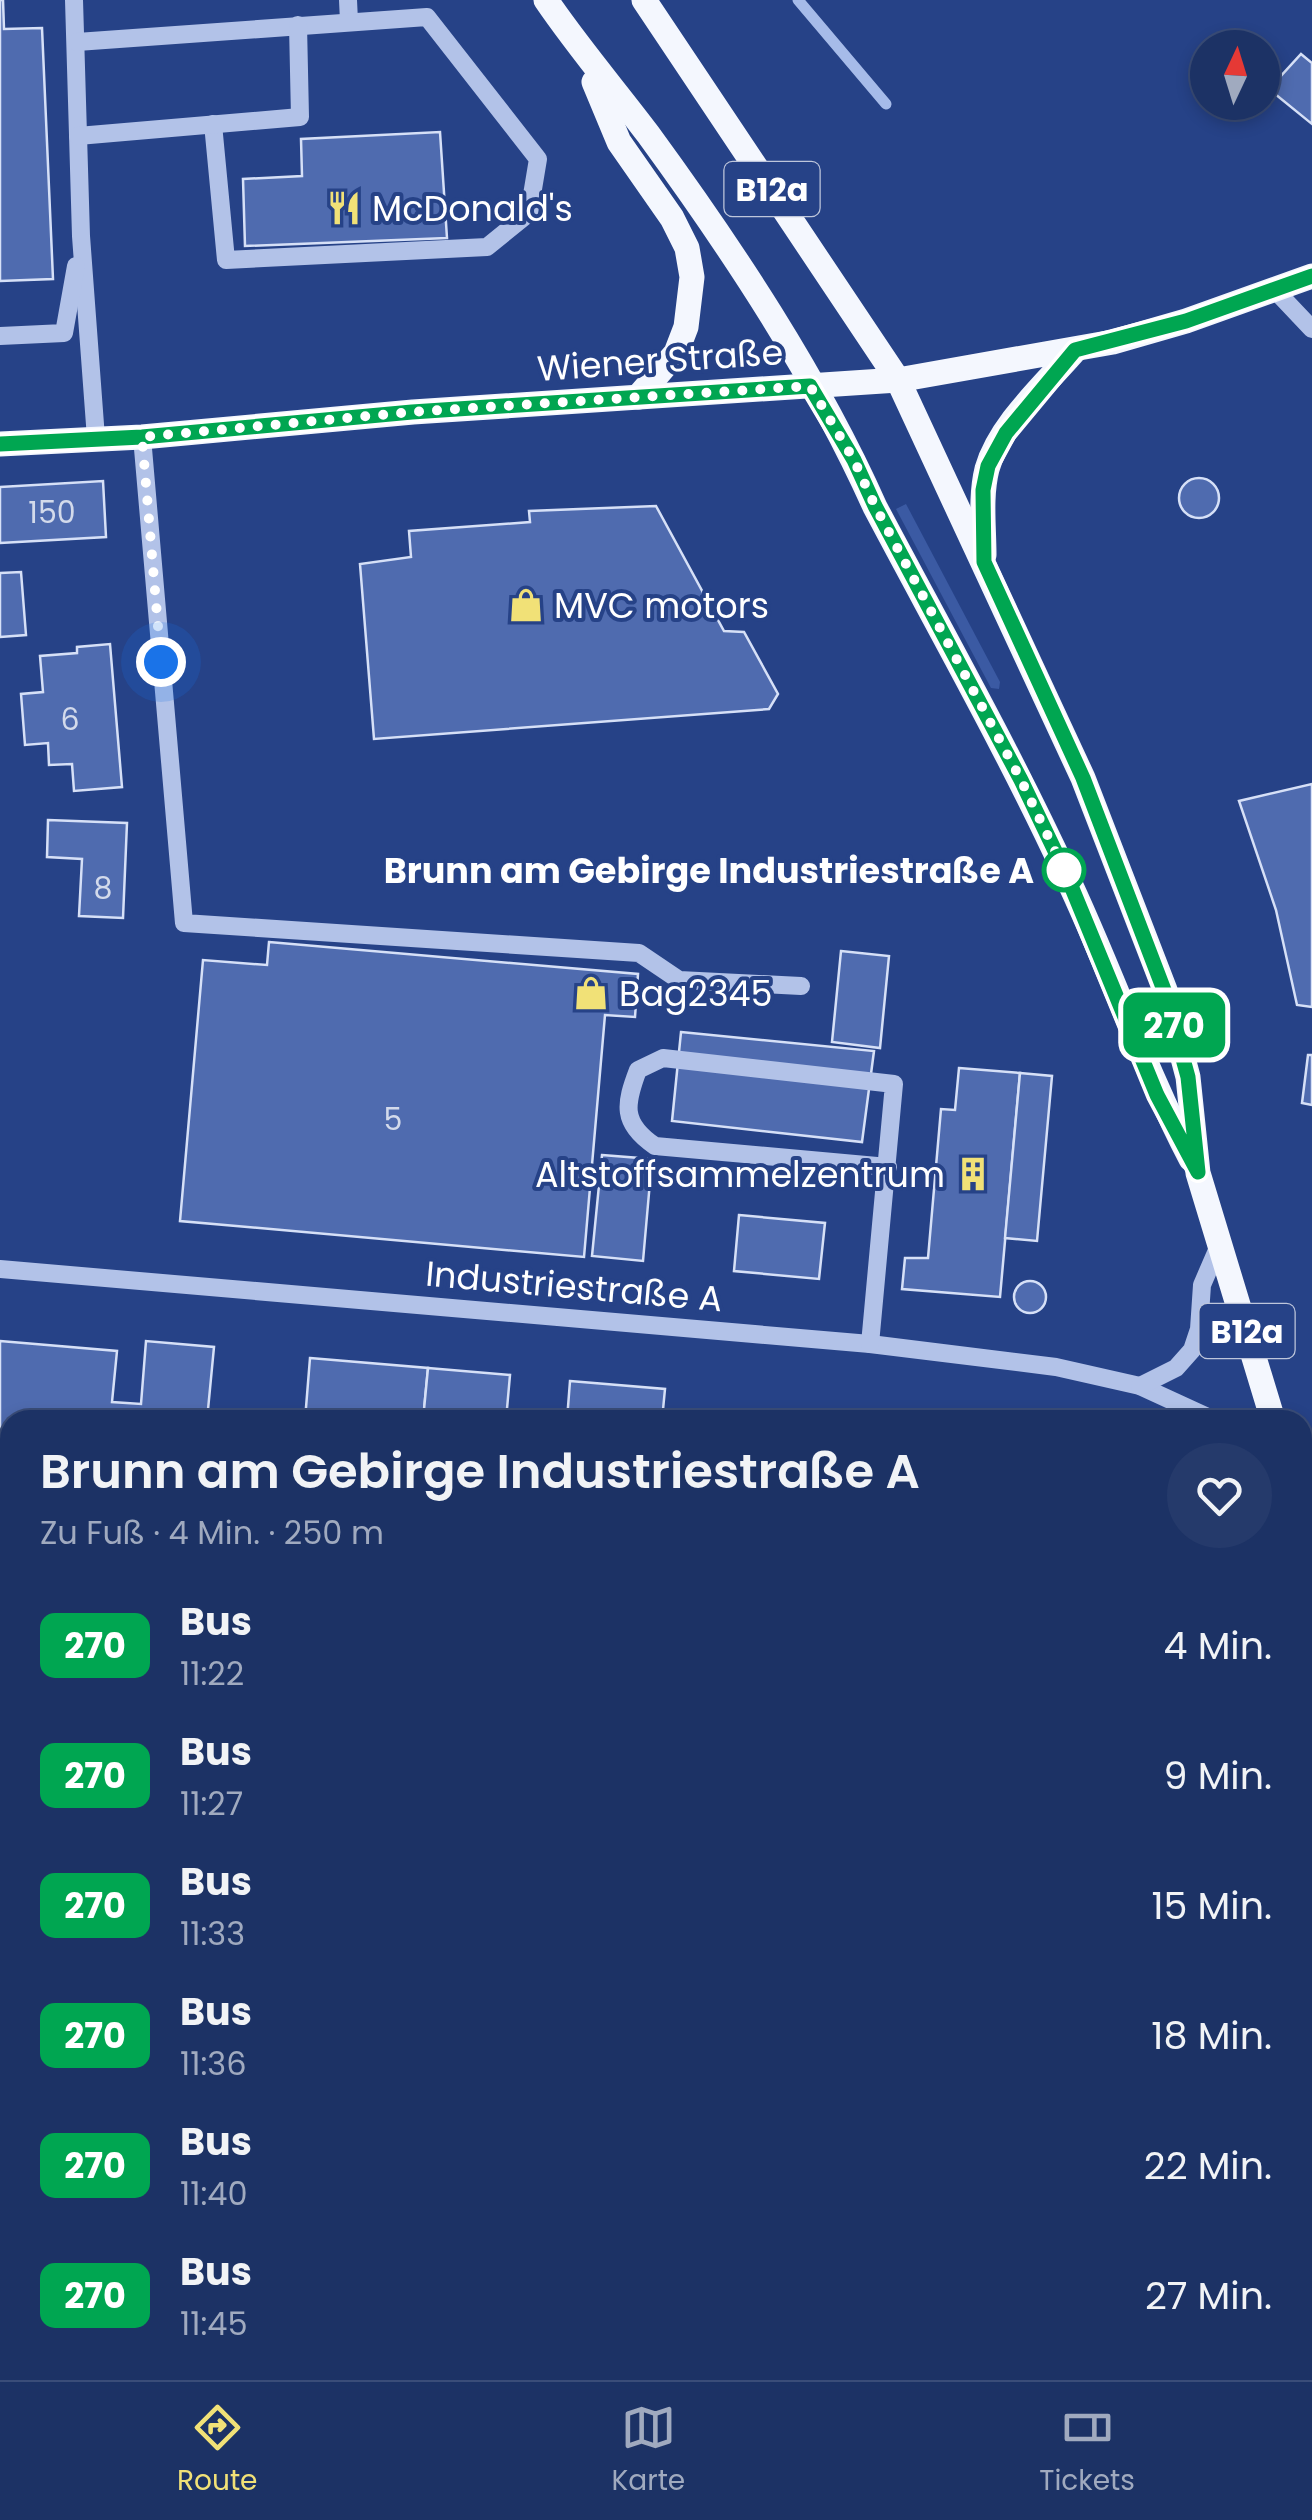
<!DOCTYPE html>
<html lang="de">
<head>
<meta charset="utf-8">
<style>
	body { margin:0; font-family:Poppins,sans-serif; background:#253a6b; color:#f1f3f6; height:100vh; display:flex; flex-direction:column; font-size:38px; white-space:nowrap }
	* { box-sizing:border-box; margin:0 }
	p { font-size:32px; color:#a0aabf }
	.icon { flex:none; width:55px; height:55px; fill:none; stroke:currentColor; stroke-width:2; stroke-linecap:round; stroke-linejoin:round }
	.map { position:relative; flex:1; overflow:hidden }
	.panel { position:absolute; left:0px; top:1410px; width:1312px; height:970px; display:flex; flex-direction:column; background:#1c3265; border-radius:30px 30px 0 0; box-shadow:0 5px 15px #0003,0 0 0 2px #3a4d79 }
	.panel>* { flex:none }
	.badge { padding:0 20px; border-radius:15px; font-size:35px; line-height:65px }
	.needle { width:65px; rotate:4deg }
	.buttons { position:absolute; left:1190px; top:30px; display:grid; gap:20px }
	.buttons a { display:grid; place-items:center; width:90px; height:90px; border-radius:50%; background:#1c3265; box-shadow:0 5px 15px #0003,0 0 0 2px #3a4d79; font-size:50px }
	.you { position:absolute; width:50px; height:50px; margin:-25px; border:8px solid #fff; border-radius:50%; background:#1a73e8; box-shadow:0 0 0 15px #1a73e833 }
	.map>.badge { position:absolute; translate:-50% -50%; box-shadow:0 0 0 5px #fff }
	.round { display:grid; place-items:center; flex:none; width:105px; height:105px; border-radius:52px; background:#253a6b }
	.summary { display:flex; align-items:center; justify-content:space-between; height:170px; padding:0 40px }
	h1 { font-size:48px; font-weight:600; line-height:75px }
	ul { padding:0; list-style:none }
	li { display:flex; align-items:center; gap:30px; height:130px; padding:0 40px }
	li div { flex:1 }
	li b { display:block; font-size:38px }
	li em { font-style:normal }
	li .badge { min-width:110px; font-weight:700; text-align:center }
	.tabs { display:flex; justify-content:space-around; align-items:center; height:140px; border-top:2px solid #3a4d79; background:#1c3265; font-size:28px; color:#a0aabf }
	.tabs a { display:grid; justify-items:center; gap:5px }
	.tabs .current { color:#f1e177 }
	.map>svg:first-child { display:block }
	.green { fill:#3b5aa3 }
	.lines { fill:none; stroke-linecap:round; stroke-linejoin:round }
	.stream { stroke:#a6bbe9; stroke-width:11 }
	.building { fill:#4f6baf; stroke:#d6e0f7; stroke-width:2.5 }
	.minor { stroke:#b2c2e8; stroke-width:18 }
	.major { stroke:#f4f7fe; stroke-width:25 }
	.line-casing { stroke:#fff; stroke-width:22 }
	.line { stroke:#00a651; stroke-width:15 }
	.walk { stroke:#fff; stroke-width:10; stroke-dasharray:0 18 }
	.stop-dot { fill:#fff; stroke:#00a651; stroke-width:5 }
	.labels { text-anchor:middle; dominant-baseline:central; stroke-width:8; stroke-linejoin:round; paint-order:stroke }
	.number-label { font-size:30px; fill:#d3daeb }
	.shield { fill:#264287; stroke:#bec6db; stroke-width:2.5 }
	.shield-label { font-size:32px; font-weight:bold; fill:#fff }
	.poi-label { font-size:35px; fill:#fff; stroke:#264287; text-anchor:start }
	.street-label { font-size:35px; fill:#fff; stroke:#264287 }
	.stop-label { font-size:35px; font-weight:bold; fill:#fff; stroke:#264287; text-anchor:end }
</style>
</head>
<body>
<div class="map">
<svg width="1312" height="2380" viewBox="0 0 1312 2380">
	<rect width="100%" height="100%" fill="#264287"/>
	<polygon class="green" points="906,504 1000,682 999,689 991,688 896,509"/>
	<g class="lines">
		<polyline class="stream" points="798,0 886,104"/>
	</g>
	<g class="building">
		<polygon points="0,0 3,0 4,29 42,28 53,279 0,281"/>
		<polygon points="1301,54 1312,63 1312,124 1269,89"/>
		<polygon points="440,132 447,238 245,246 243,179 302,176 301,139"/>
		<circle cx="1199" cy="498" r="20"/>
		<polygon points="103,481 106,537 0,543 0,487"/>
		<polygon points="656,506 724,631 744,632 778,694 769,709 374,739 360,564 411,557 409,531 530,522 529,511"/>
		<polygon points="21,572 26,635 0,637 0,573"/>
		<polygon points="110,644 122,787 74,791 72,764 49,765 48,743 25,745 21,694 43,692 40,656 77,653 77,647"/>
		<polygon points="1312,784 1312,1007 1297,1005 1276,910 1239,801"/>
		<polygon points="48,820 127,823 123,918 79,916 82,859 47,857"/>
		<polygon points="269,942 638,974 635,1017 605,1015 584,1257 180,1221 203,960 267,965"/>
		<polygon points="841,951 889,956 880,1048 832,1042"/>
		<polygon points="681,1032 874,1051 862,1142 672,1121"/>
		<polygon points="1308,1055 1312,1055 1312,1105 1302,1103"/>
		<polygon points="959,1068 1020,1073 1000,1297 902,1289 905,1258 928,1258 941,1109 955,1110"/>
		<polygon points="1020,1073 1052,1076 1037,1241 1005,1238"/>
		<polygon points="602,1155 652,1159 643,1261 592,1256"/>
		<polygon points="739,1215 825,1223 819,1279 734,1271"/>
		<circle cx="1030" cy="1297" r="16"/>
		<polygon points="0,1341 117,1351 112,1402 141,1404 146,1341 214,1347 207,1420 10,1420 10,1538 0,1655"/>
		<polygon points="310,1358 428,1368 423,1420 305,1420"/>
		<polygon points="428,1368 510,1375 506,1420 423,1420"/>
		<polygon points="570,1381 665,1389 662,1420 567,1420"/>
		<polygon points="0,1707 10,1708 10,1816 0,1815"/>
		<polygon points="0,1845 10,1846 10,2346 0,2345"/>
		<polygon points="0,2345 8,2346 6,2373 0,2372"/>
		<polygon points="418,2370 448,2370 448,2380 417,2380"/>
		<polygon points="550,2370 644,2370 644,2380 549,2380"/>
	</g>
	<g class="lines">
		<g class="minor">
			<polyline points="74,0 81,236 96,438"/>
			<polyline points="348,0 349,21"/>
			<polyline points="77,42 427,17 538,159 529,213 487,247 226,260 213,124"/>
			<polyline points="78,136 300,117 298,25"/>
			<polyline points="1274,289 1312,329"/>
			<polyline points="0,336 64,333 76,266"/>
			<polyline points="142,437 184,923 639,953 679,980 801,986"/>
			<polyline points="0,1269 870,1344 1056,1367 1140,1386 1214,1420"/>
			<path d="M870,1344L894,1084L663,1058L638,1070C625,1104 621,1123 655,1146L888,1167"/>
			<polyline points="1140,1386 1176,1368 1192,1350 1199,1329 1202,1285 1221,1241"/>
			<polyline points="527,2380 528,2370"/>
			<polyline points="863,2380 864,2370"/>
		</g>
		<g class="major">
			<path d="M546,0C578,47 614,89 648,134C732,249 817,377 875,507C939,628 1007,748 1065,873C1110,967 1143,1067 1191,1159"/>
			<polyline points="644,0 898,380 1083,778 1165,990 1188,1077 1198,1173 1273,1420"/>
			<polyline points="594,82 619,142 672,218 687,248 692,277 686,327 676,353 638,397"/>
			<polyline points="0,444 142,437 413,412 898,380 1113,342 1186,321 1312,276"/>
			<path d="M984,555C984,527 980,497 987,469C1000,424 1045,385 1075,350"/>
			<polyline points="1302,1530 1312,1567"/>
		</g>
	</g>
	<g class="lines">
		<g class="line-casing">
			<polyline id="line" points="0,444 142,437 412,412 810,386 854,460 875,506 1021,780 1067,876 1157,1095 1198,1172 1188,1077 1164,990 1083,778 984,562 983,490 988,466 1006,433 1075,350 1186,321 1312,276"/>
		</g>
		<use href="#line" class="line"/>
		<polyline class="walk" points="161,662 142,437 412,412 810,386 854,460 875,506 1021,780 1067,876 1064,870"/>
	</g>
	<defs>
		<g id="restaurant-bare" transform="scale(2.7)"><path d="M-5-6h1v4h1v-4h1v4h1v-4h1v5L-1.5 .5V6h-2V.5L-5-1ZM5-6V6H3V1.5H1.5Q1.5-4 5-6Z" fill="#f1e177" stroke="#264287" stroke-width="2.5" paint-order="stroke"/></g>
		<g id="shop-bare" transform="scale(2.7)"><path d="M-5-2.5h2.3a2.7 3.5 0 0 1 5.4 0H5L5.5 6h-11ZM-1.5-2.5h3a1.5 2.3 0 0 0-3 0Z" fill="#f1e177" stroke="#264287" stroke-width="2.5" paint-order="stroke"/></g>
		<g id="building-bare" transform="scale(2.7)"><path d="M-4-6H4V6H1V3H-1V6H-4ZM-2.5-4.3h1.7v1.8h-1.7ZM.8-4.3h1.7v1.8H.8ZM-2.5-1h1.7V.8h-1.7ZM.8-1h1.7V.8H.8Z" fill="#f1e177" stroke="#264287" stroke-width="2.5" paint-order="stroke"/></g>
	</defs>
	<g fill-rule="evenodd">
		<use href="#restaurant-bare" x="344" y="208"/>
		<use href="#shop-bare" x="526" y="605"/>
		<use href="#shop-bare" x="591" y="993"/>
		<use href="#building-bare" x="973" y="1174"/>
	</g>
	<circle class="stop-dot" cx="1064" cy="870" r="20"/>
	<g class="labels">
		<g class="number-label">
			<text x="52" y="512">150</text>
			<text x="70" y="719">6</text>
			<text x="103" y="888">8</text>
			<text x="393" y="1119">5</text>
		</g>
		<g class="shield">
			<rect x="724.5" y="162" width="95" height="54" rx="8"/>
			<rect x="1199.5" y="1304" width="95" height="54" rx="8"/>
		</g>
		<g class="shield-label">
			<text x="772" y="189">B12a</text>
			<text x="1247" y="1331">B12a</text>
		</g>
		<g class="poi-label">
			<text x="372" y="208">McDonald's</text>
			<text x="554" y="605">MVC motors</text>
			<text x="619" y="993">Bag2345</text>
			<text x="945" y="1174" text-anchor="end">Altstoffsammelzentrum</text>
		</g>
		<g class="street-label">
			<text transform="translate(660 360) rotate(-4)">Wiener Straße</text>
			<text transform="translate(574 1286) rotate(5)">Industriestraße A</text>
		</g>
		<g class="stop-label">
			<text x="1034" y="870">Brunn am Gebirge Industriestraße A</text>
		</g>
	</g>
</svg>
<div class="buttons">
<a><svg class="needle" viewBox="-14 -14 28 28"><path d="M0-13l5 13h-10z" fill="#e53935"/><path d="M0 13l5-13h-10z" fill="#a0aabf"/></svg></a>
</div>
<div class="you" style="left:161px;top:662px"></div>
<b class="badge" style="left:1174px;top:1025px;background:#00a651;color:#fff">270</b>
<section class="panel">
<div class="summary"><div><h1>Brunn am Gebirge Industriestraße A</h1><p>Zu Fuß · 4 Min. · 250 m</p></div><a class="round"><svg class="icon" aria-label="heart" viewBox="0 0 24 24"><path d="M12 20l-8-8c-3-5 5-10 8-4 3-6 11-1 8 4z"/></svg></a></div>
<ul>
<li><span class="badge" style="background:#00a651;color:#fff">270</span><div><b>Bus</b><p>11:22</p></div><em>4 Min.</em></li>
<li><span class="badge" style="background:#00a651;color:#fff">270</span><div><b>Bus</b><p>11:27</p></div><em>9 Min.</em></li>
<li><span class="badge" style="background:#00a651;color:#fff">270</span><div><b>Bus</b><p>11:33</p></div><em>15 Min.</em></li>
<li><span class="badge" style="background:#00a651;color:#fff">270</span><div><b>Bus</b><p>11:36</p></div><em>18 Min.</em></li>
<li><span class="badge" style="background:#00a651;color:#fff">270</span><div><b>Bus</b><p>11:40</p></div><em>22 Min.</em></li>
<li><span class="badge" style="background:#00a651;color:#fff">270</span><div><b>Bus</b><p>11:45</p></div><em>27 Min.</em></li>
</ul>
</section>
</div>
<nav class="tabs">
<a class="current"><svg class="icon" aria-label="directions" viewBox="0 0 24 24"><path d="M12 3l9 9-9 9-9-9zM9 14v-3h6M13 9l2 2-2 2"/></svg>Route</a>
<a><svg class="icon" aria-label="map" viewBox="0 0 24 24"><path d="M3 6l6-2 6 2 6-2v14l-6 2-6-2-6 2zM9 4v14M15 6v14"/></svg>Karte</a>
<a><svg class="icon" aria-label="tickets" viewBox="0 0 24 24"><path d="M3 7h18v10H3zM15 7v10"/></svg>Tickets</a>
</nav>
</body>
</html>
